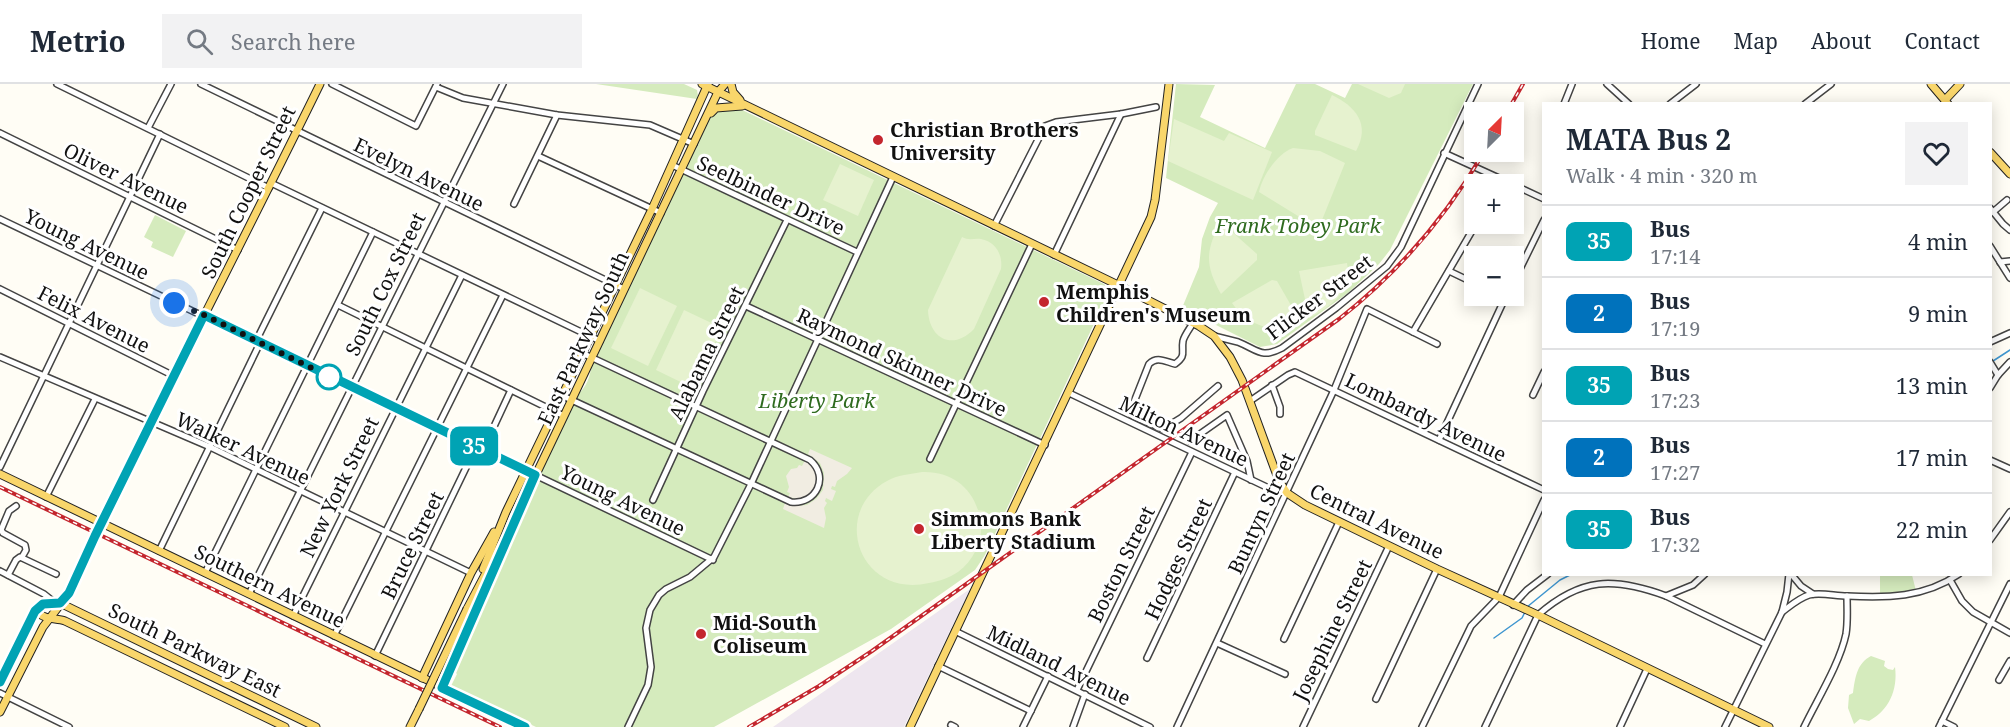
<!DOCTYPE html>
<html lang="en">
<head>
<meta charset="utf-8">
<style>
	body { margin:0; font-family:"Noto Serif",serif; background:#f2f2f3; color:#1f2937; height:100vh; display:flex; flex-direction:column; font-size:22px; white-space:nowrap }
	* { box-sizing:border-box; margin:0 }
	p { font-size:20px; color:#747a83 }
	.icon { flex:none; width:33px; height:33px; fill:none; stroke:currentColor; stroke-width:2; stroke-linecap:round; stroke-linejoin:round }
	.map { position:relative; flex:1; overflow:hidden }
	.drawer { position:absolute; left:1542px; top:18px; width:450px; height:474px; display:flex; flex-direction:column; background:#fff; border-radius:0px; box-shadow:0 3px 15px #0003 }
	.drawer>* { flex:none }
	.badge { padding:0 12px; border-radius:9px; font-size:21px; line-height:39px }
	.needle { width:39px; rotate:24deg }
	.controls { position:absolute; left:1464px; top:18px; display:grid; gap:12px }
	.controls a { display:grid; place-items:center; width:60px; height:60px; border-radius:0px; background:#fff; box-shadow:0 3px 15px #0003; font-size:30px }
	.you { position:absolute; width:30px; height:30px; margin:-15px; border:4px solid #fff; border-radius:50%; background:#1a73e8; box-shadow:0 0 0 9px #1a73e833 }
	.map>.badge { position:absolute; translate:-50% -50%; box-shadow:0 0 0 3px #fff }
	.round { display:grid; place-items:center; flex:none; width:63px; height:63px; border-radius:0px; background:#f2f2f3 }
	.summary { display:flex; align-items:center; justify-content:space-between; height:102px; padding:0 24px }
	h1 { font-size:28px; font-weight:700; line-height:45px }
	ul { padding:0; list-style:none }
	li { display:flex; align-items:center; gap:18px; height:72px; padding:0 24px; border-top:2px solid #e0e1e3 }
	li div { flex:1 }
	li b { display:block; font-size:22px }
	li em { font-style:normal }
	li .badge { min-width:66px; font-weight:700; text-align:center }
	header { display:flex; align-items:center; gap:36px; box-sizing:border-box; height:84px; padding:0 30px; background:#fff; border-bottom:2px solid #e0e1e3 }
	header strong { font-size:28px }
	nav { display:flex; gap:33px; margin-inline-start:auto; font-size:21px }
	.search { width:420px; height:54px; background:#f2f2f3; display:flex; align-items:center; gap:15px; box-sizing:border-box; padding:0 21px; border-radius:0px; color:#747a83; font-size:22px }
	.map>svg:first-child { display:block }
	.industrial { fill:#eee6ef }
	.green { fill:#d5ebbd }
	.pitch { fill:#e6f2cf }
	.plaza { fill:#f1ede2 }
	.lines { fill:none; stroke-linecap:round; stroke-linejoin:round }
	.stream { stroke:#3f96cf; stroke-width:1.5 }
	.minor-casing { stroke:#444; stroke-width:8 }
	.major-casing { stroke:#222; stroke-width:9 }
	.minor { stroke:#fff; stroke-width:5 }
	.major { stroke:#f9d66b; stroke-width:7 }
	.rail-casing { stroke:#c4262e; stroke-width:4 }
	.rail { stroke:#fff; stroke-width:1.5; stroke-dasharray:4.5; stroke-linecap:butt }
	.major-bridge-casing { stroke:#222; stroke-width:9; stroke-linecap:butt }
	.major-bridge { stroke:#f9d66b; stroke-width:7 }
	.line-casing { stroke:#fff; stroke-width:14 }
	.line { stroke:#00a3b4; stroke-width:9 }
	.walk { stroke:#111; stroke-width:6; stroke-dasharray:0 10.8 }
	.poi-dot { fill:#c4262e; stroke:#fff; stroke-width:2 }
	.stop-dot { fill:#fff; stroke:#00a3b4; stroke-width:3 }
	.labels { text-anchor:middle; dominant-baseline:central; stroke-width:6; stroke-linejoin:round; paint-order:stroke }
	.poi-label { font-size:20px; font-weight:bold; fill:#111; stroke:#fff; text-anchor:start }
	.street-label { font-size:20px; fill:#111; stroke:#fff }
	.park-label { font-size:20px; font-style:italic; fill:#2f6b1f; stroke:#fff }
</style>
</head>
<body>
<header>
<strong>Metrio</strong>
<div class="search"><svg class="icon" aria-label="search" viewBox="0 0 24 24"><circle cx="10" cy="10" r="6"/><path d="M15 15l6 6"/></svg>Search here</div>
<nav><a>Home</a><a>Map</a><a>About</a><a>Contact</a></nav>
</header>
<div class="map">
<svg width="2010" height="643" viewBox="0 0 2010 643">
	<rect width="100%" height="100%" fill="#fffdf5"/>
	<polygon class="industrial" points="970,505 904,643 773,643 879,569"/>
	<g class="green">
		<polygon points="596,0 684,0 697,6 698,12 697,15"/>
		<polygon points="1176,0 1215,1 1200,33 1265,64 1296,0 1315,0 1345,14 1352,0 1473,0 1390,166 1379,180 1348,209 1277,260 1260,263 1182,224 1199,183 1202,155 1210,133 1218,119 1166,94"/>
		<path d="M736,23L1104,200L1108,204L1109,208L985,471L975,486L891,545L714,643H536L451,602L457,590L453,586L541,393L542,386L578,310C586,304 591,291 591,282L714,26Z"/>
		<polygon points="155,131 186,147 173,173 151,163 153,158 144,153"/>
		<polygon points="1880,491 1912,491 1916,507 1880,511"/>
		<path d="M1871,572L1885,577L1884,582L1888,585L1893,586L1895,583C1898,606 1889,626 1869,637L1860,635L1854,640L1848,624L1849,611L1853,609C1855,594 1857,579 1871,572Z"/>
	</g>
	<g class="pitch">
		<polygon points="1358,0 1405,0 1401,9 1389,14"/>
		<path d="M1332,11C1355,22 1371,40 1356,67L1315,51V47Z"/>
		<polygon points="1174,35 1224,57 1229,49 1272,68 1253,116 1168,77"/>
		<path d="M1293,64L1320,67L1345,79L1322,136L1311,140L1259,108C1262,92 1278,69 1293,64Z"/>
		<polygon points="840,80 874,96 858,132 823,116"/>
		<path d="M1221,138L1257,170V176L1221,210C1205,182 1205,166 1221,138Z"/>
		<path d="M962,153C969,157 974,154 981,155C996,158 1003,171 1001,185L974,245C953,267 929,255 928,226Z"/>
		<path d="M1347,179C1352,207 1332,222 1309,234L1299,187Z"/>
		<path d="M1272,196L1277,197L1300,237C1275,252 1248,242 1232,219Z"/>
		<polygon points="640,204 677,222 648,282 611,264"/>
		<polygon points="684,226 722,244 693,304 656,286"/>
		<path d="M922,388C949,387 970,401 978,426L985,427L987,433L981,436C983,456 975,475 958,488C949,494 940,497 929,499C859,515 830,428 887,397C897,391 911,390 922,388Z"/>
	</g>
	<g class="plaza">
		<polygon points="810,365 852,384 847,390 837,397 835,403 832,402 831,405 836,407 832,417 826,414 825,417 827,419 824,424 826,434 824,444 783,425 785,419 796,422 807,421 816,415 823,406 824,389 820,379 808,370"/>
		<polygon points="805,376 813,381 818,395 815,406 810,411 799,415 788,413 790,409 787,408 789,403 786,392 791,385 797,384 799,381 802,382"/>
	</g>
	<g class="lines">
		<g class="stream">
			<polyline points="1993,277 2010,266"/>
			<polyline points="1527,523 1560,496 1572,490"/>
			<polyline points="1494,554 1522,534 1525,528"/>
		</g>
		<g class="minor-casing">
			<g id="minor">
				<polyline points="57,0 269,104"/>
				<polyline points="201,0 624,205"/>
				<polyline points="332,0 416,42 437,0"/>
				<polyline points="1607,0 1629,20"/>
				<polyline points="436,3 463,14 557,31 650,41 694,60"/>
				<polyline points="1564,20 1572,0"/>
				<polyline points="1670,20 1696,0"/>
				<polyline points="1805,20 1831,0"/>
				<polyline points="148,44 171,0"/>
				<polyline points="0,49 238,166"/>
				<polyline points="1444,69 1512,100"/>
				<polyline points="538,72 661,129"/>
				<polyline points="672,81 857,168"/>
				<polyline points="271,99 600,257"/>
				<polyline points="1514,101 1544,115"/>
				<polyline points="514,120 557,31"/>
				<polyline points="1990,124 2003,140 2010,146"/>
				<polyline points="1993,128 2007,116"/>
				<polyline points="0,135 713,476"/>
				<polyline points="994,142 1045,42 1056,38 1121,30 1156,23"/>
				<polyline points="1990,162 2010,194"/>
				<polyline points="1054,171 1121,30"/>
				<polyline points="2000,178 2010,177"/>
				<polyline points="1449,187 1474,199"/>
				<polyline points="1514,197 1544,136"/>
				<polyline points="0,205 174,292"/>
				<polyline points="338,221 564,332"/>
				<polyline points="746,222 1045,361"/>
				<path d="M1193,239C1190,244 1184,252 1183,257C1181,269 1187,271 1175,280C1164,277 1157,272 1149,280L1130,328L1133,332L1163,345L1181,334L1218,302"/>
				<polyline points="1413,248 1476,140"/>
				<path d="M1214,252C1222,254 1230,256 1238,258C1258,266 1261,275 1282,264L1336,224L1387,182L1401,163L1478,0"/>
				<polyline points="1990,258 2010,249"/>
				<polyline points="0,273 210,363 471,489"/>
				<polyline points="1990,278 1998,291"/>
				<polyline points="1272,301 1280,323 1280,330"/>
				<polyline points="1990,304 1998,291 2010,278"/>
				<polyline points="1069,309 1277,408 1287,409"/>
				<polyline points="1533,311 1544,288"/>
				<path d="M563,312L791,418C816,421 830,393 810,376L582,269"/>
				<polyline points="1250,317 1288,291 1295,288 1544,406"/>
				<polyline points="1439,356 1506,212"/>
				<polyline points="1190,357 1227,331 1247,377 1251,396"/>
				<polyline points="483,366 511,306"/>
				<polyline points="930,375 1032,160"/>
				<polyline points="1990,376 2010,385"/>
				<polyline points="0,383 160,50"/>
				<polyline points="46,413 95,315"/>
				<polyline points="653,416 703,307 787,136"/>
				<polyline points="16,422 9,427 1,446 3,449 25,461 26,466 22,473"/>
				<polyline points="1990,456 2010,428"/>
				<polyline points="159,467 260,259 259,251 322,124"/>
				<polyline points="0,487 44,510 54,518"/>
				<polyline points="205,489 373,148"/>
				<polyline points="1791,490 1801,502 1813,510"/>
				<polyline points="8,491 16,476 20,473 56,490"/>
				<polyline points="1950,496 1962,517 1973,528 2010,549"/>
				<polyline points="249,510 503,0"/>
				<polyline points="1666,512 1765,560"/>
				<polyline points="1513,521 1527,506 1548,490"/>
				<path d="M1782,528C1790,522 1799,514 1809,511C1820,508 1835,512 1847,512C1887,514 1924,514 1959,490"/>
				<polyline points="293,532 462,191"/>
				<polyline points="955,547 1150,643"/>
				<polyline points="334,552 503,211"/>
				<polyline points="1284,555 1339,438"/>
				<polyline points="1217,559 1285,590"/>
				<polyline points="375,572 476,363"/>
				<polyline points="1147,574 1235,388"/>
				<polyline points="938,582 1031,627"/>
				<polyline points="1999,596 2010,577"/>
				<polyline points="1077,606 1192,368"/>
				<polyline points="0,609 69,643"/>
				<polyline points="1376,615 1437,485"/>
				<polyline points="1942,637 1954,643"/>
				<polyline points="951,641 955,643"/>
				<polyline points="628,643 648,601 651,583 646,544 650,526 659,511 666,505 690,493 714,473 751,400 893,93"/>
				<polyline points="1023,643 1048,592"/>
				<polyline points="1073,643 1085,610"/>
				<polyline points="1177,643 1334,306 1367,225 1437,260"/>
				<polyline points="1303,643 1389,462"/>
				<polyline points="1422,643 1471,542 1499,513 1544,416"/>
				<path d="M1485,643L1538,531C1581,493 1614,493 1666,512L1693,501L1705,490"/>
				<polyline points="1620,643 1647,585"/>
				<polyline points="1725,643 1782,528 1787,508 1789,490"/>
				<path d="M1804,643C1817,616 1840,579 1846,550C1848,537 1847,525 1847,512"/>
				<polyline points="1939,643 2010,500"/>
			</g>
		</g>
		<g class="major-casing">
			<g id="major">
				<polyline points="702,0 1118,201 1199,242 1214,252 1230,273 1242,296 1279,397 1287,409 1305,421 1437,485 1538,531 1769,643"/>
				<polyline points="731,0 733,8 740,16"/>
				<polyline points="1931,0 1948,20"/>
				<polyline points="1945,16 1960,0"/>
				<polyline points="711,29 716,24 742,22"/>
				<polyline points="1990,68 2010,90"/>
				<polyline points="0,390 525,643"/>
				<polyline points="483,485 506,428 652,125 708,0"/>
				<path d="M40,522V530C46,536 57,534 65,537L285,643"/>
				<polyline points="467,525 519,426 564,332 718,8 725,0"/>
				<polyline points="422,594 471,489 494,448"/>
				<polyline points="0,598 35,527 43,520 60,519 316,643"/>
				<polyline points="442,604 508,455"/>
				<path d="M0,628L43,543L69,509C148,337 237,170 320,0"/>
				<polyline points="410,643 419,625"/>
				<polyline points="910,643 1151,133 1155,116 1169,0"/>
			</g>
		</g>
		<use href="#minor" class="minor"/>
		<use href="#major" class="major"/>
		<g class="rail-casing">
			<g id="rail">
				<polyline points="1507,28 1523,0"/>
				<polyline points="0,403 500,643"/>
				<path d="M749,643L819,602L872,567L1339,235C1399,188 1446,133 1484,68"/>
			</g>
		</g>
		<use href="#rail" class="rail"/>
		<g class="major-bridge-casing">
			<polyline id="major-bridge" points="419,625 467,525"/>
		</g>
		<use href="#major-bridge" class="major-bridge"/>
	</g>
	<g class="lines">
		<g class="line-casing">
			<polyline id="line" points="0,598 35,527 43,520 60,519 69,509 95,452 204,231 535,391 442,604 525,643"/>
		</g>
		<use href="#line" class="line"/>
		<polyline class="walk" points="174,219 204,231 336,296 329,293"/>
	</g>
	<g class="poi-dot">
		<circle cx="878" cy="56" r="6"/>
		<circle cx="1044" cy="218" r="6"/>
		<circle cx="919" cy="445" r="6"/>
		<circle cx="701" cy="550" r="6"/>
	</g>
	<circle class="stop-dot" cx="329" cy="293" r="12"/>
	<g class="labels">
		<g class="poi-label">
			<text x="890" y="45">Christian Brothers<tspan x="890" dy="23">University</tspan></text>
			<text x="1056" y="207">Memphis<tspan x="1056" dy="23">Children's Museum</tspan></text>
			<text x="931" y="434">Simmons Bank<tspan x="931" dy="23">Liberty Stadium</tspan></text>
			<text x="713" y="538">Mid-South<tspan x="713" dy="23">Coliseum</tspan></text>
		</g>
		<g class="street-label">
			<text transform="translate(419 90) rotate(26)">Evelyn Avenue</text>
			<text transform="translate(126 94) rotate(26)">Oliver Avenue</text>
			<text transform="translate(248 108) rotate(-64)">South Cooper Street</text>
			<text transform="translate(771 111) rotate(25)">Seelbinder Drive</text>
			<text transform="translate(87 160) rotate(26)">Young Avenue</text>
			<text transform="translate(385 200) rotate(-64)">South Cox Street</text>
			<text transform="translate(1319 213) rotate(-37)">Flicker Street</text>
			<text transform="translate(94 235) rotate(27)">Felix Avenue</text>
			<text transform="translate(583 254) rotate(-65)">East Parkway South</text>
			<text transform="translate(706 269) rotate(-64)">Alabama Street</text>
			<text transform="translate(902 278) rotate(25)">Raymond Skinner Drive</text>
			<text transform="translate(1426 333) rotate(26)">Lombardy Avenue</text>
			<text transform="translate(1184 347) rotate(25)">Milton Avenue</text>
			<text transform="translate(243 364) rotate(25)">Walker Avenue</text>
			<text transform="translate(339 403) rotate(-64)">New York Street</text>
			<text transform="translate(623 416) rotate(26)">Young Avenue</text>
			<text transform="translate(1261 429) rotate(-65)">Buntyn Street</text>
			<text transform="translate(1377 437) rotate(26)">Central Avenue</text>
			<text transform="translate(412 461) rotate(-64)">Bruce Street</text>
			<text transform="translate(1178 475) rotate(-65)">Hodges Street</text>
			<text transform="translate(1121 480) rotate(-64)">Boston Street</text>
			<text transform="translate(270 502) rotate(26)">Southern Avenue</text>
			<text transform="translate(1332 546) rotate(-64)">Josephine Street</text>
			<text transform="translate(195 566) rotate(26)">South Parkway East</text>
			<text transform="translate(1059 581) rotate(26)">Midland Avenue</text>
		</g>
		<g class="park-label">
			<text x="1298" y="141">Frank Tobey Park</text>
			<text x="817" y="316">Liberty Park</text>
		</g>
	</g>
</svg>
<div class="controls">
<a><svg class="needle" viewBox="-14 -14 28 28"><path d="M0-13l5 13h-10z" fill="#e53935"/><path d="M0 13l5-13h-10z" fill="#747a83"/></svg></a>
<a>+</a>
<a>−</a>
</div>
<div class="you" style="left:174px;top:219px"></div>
<b class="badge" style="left:474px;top:362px;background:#00a3b4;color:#fff">35</b>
<section class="drawer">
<div class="summary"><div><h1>MATA Bus 2</h1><p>Walk · 4 min · 320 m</p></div><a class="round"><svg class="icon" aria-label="heart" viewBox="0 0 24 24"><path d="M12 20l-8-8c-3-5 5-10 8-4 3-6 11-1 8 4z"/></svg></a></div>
<ul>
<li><span class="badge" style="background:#00a3b4;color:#fff">35</span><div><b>Bus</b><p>17:14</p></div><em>4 min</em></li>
<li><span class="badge" style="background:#0072bc;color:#fff">2</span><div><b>Bus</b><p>17:19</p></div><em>9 min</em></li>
<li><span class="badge" style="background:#00a3b4;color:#fff">35</span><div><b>Bus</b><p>17:23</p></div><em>13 min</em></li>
<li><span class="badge" style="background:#0072bc;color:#fff">2</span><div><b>Bus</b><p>17:27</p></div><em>17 min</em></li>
<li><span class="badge" style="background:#00a3b4;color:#fff">35</span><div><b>Bus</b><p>17:32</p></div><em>22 min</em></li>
</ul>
</section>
</div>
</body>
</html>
